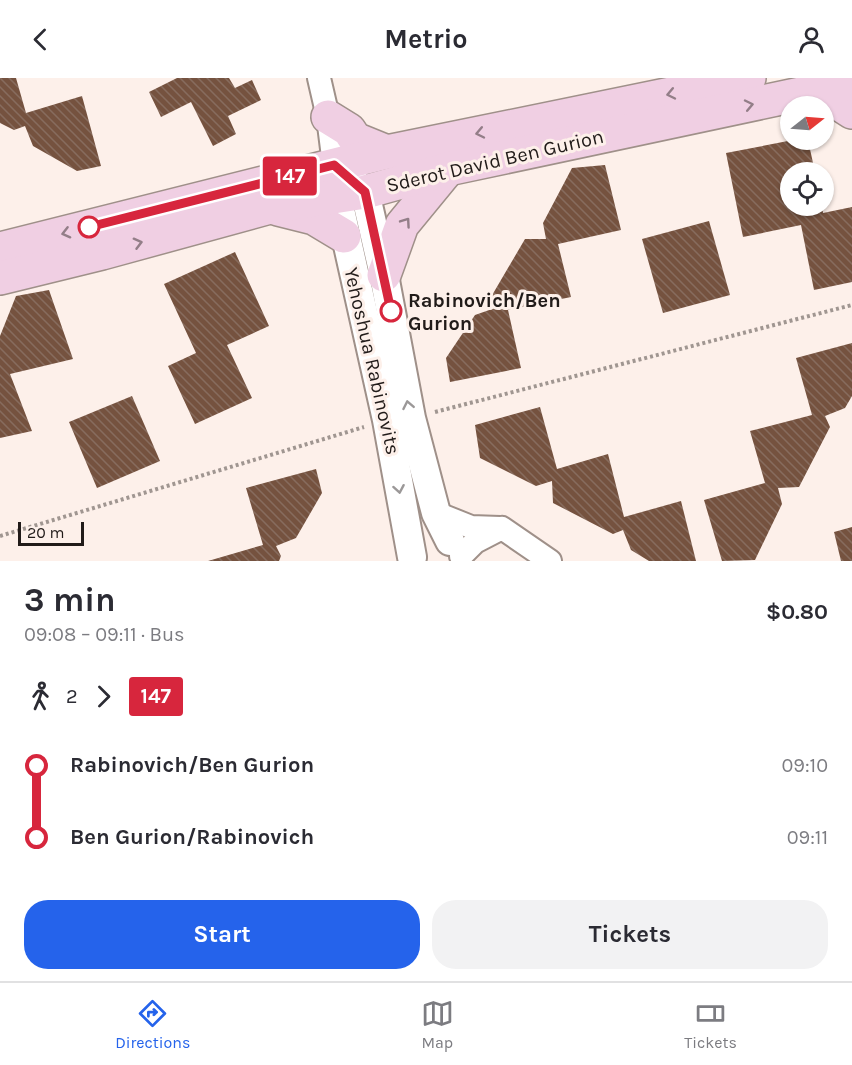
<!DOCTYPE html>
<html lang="en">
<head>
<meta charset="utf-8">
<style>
	body { margin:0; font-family:Karla,sans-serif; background:#f2f2f3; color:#2b2b33; height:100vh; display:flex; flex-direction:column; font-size:22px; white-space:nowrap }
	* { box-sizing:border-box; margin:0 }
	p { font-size:20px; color:#7c7c81 }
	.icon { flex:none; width:33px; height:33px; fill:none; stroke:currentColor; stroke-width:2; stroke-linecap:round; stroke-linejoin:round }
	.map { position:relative; height:483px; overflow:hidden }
	.sheet { display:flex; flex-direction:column; background:#fff; flex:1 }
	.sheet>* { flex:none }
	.badge { padding:0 12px; border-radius:4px; font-size:21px; line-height:39px }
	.needle { width:39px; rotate:73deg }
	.tools { position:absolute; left:780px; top:18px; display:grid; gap:12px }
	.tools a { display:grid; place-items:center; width:54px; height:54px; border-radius:50%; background:#fff; box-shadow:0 2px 4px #0004; font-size:30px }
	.scale { position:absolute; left:18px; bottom:15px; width:66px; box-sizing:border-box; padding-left:6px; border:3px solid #211b19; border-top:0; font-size:16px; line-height:21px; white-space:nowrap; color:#211b19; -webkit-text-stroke:4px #fdf0ea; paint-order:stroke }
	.map>.badge { position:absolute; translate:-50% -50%; box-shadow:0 0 0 3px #fff }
	.legs { display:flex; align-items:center; gap:9px; height:66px; padding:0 24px; font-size:20px }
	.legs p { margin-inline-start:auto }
	.headline { display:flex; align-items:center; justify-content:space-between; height:102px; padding:0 24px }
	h1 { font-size:33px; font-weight:700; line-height:45px }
	.button { display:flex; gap:12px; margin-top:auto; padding:12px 24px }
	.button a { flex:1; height:69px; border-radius:24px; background:#2563eb; color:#fff; font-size:24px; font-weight:700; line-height:69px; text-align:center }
	.button a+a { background:#f2f2f3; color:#2b2b33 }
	ul { padding:0 24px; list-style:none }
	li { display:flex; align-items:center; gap:21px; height:72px; font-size:22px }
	li i { display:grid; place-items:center; width:9px; height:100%; margin:0 8px; background:currentColor }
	li i::after { content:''; width:15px; height:15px; margin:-8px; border:4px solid; border-radius:50%; background:#fff }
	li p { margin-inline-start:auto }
	li:first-child i { background:linear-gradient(#0000 50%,currentColor 0) }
	li:last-child i { background:linear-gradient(currentColor 50%,#0000 0) }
	header { display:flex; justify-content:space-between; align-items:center; height:78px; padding:0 24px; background:#fff; font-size:27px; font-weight:700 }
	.tabs { display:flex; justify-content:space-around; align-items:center; height:84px; border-top:2px solid #e1e1e2; background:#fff; font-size:16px; color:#7c7c81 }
	.tabs a { display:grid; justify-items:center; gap:3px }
	.tabs .current { color:#2563eb }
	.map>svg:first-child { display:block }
	.building { fill:url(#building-back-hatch) }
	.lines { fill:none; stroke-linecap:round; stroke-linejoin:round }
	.minor-casing { stroke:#9f9089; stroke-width:26 }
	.tertiary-casing { stroke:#9f9089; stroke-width:32 }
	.secondary-casing { stroke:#9f9089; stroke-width:36 }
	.path { stroke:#a09691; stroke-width:4; stroke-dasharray:3 3; stroke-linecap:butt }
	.minor { stroke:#fff; stroke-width:22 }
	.tertiary { stroke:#fff; stroke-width:28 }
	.secondary { stroke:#f0cfe3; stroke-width:33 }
	.oneway { stroke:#937e88 }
	.oneway2 { stroke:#9b9898 }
	.line-1-casing { stroke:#fff; stroke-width:14 }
	.line-1 { stroke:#d7263d; stroke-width:9 }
	.stop-1-dot { fill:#fff; stroke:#d7263d; stroke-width:3 }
	.labels { text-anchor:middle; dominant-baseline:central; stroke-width:6; stroke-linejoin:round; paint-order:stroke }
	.street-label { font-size:20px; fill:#211b19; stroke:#fdf0ea }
	.stop-label { font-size:20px; font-weight:bold; fill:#211b19; stroke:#fdf0ea; text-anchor:start }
</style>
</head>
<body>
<header><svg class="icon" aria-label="back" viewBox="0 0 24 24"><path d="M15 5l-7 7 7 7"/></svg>Metrio<svg class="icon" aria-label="person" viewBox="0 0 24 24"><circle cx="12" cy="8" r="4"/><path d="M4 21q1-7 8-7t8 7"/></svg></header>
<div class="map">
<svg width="852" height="483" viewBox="0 0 852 483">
	<defs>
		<pattern id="building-back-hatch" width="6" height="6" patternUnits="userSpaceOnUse" patternTransform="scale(1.5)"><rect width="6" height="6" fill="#75523f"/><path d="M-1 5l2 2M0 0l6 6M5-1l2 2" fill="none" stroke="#876c5e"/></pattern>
	</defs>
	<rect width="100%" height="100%" fill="#fdf0ea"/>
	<g class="building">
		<polygon points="0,0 16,0 26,35 82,18 101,88 77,93 33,68 25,48 14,52 0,45"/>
		<polygon points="177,0 229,0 235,10 252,2 261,22 228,38 236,56 213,68 191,24 161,39 149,14"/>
		<polygon points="793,62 808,62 815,94 790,94 790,128 822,128 823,135 852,129 852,204 814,212 801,147 743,159 726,75"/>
		<polygon points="605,87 621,152 558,166 571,219 508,232 521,290 450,304 446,280 475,237 495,230 491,219 525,161 546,161 543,145 572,90"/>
		<polygon points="709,143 730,217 663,235 642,161"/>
		<polygon points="235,174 269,248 227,267 252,320 195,346 168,288 196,275 164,206"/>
		<polygon points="49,212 73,281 10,296 32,353 0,360 0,258 16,218"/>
		<polygon points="852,265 852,318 845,330 825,338 830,349 799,409 778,410 782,426 755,482 722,483 704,422 765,405 750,353 812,337 796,280"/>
		<polygon points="132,318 160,383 97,410 69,344"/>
		<polygon points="540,329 557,391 608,376 624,439 681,423 696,483 649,483 631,472 623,452 613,456 553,425 552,403 536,408 480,380 475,347"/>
		<polygon points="316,391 322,415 296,460 276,468 281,478 279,483 208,483 263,467 246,410"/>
		<polygon points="852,449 852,483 841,483 834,454"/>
	</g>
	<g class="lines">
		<g class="minor-casing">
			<g id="minor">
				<polyline points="319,0 328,39 334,87"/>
				<polyline points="436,435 471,449 500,450"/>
				<polyline points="461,478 475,464 502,450 550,483"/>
			</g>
		</g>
		<g class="tertiary-casing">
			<g id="tertiary">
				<polyline points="348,99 365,114 384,197 411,340 436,435 450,463"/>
				<polyline points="341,136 387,342 412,479"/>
			</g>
		</g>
		<g class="secondary-casing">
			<g id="secondary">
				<polyline points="803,16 838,25 852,34"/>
				<polyline points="328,39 349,52 355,61 387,74"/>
				<polyline points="278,131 314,140 344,158"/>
				<polyline points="0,171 387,74 749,0"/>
				<polyline points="384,197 402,147 448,91"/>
				<polyline points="0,200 102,175 270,129 365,114 448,91 852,5"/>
			</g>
		</g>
		<g class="path">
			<polyline points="435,334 852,227"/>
			<polyline points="0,458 364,349"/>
		</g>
		<use href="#minor" class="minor"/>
		<use href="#tertiary" class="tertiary"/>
		<use href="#secondary" class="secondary"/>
	</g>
	<defs><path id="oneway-chevron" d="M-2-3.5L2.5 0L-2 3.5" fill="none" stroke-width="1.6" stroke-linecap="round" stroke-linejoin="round" transform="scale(1.5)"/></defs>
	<g class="oneway">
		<use href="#oneway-chevron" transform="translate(671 16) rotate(168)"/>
		<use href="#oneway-chevron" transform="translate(749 27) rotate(-12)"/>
		<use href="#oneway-chevron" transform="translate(480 55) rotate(168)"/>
		<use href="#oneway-chevron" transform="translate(406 144) rotate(-55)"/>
		<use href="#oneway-chevron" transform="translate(66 155) rotate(166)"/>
		<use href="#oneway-chevron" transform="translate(138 165) rotate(-15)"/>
	</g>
	<g class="oneway2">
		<use href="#oneway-chevron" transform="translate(408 327) rotate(-101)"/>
		<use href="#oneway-chevron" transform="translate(399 411) rotate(80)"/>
	</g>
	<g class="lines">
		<g class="line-1-casing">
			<polyline id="line-1" points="89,149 334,87 365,114 391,233"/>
		</g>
		<use href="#line-1" class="line-1"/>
	</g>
	<g class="stop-1-dot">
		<circle cx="89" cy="149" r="10"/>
		<circle cx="391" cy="233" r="10"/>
	</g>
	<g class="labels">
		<g class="street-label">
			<text transform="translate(495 83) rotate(-13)">Sderot David Ben Gurion</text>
			<text transform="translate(372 283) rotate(77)">Yehoshua Rabinovits</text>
		</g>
		<g class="stop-label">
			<text x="408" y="222">Rabinovich/Ben<tspan x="408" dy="23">Gurion</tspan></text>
		</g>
	</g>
</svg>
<div class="tools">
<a><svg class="needle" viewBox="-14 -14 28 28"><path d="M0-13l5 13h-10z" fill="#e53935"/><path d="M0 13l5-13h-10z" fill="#7c7c81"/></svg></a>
<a><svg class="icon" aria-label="locate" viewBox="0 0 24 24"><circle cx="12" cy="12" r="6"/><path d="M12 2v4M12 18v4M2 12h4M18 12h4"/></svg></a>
</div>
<div class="scale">20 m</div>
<b class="badge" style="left:290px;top:98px;background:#d7263d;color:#fff">147</b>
</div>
<section class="sheet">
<div class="headline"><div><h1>3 min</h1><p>09:08 – 09:11 · Bus</p></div><b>$0.80</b></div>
<div class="legs"><svg class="icon" aria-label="walk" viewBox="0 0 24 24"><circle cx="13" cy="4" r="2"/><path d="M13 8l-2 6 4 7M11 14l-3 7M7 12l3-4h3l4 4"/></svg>2<svg class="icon" aria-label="forward" viewBox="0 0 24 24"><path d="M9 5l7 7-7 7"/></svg><b class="badge" style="background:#d7263d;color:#fff">147</b></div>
<ul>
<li><i style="color:#d7263d"></i><b>Rabinovich/Ben Gurion</b><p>09:10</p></li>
<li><i style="color:#d7263d"></i><b>Ben Gurion/Rabinovich</b><p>09:11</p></li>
</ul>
<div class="button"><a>Start</a><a>Tickets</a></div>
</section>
<nav class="tabs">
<a class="current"><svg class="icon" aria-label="directions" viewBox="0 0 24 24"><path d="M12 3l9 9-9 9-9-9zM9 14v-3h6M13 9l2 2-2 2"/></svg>Directions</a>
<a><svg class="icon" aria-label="map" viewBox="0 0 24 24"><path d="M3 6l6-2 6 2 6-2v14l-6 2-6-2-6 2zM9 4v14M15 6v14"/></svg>Map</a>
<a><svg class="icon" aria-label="tickets" viewBox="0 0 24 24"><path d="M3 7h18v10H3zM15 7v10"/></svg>Tickets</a>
</nav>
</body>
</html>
